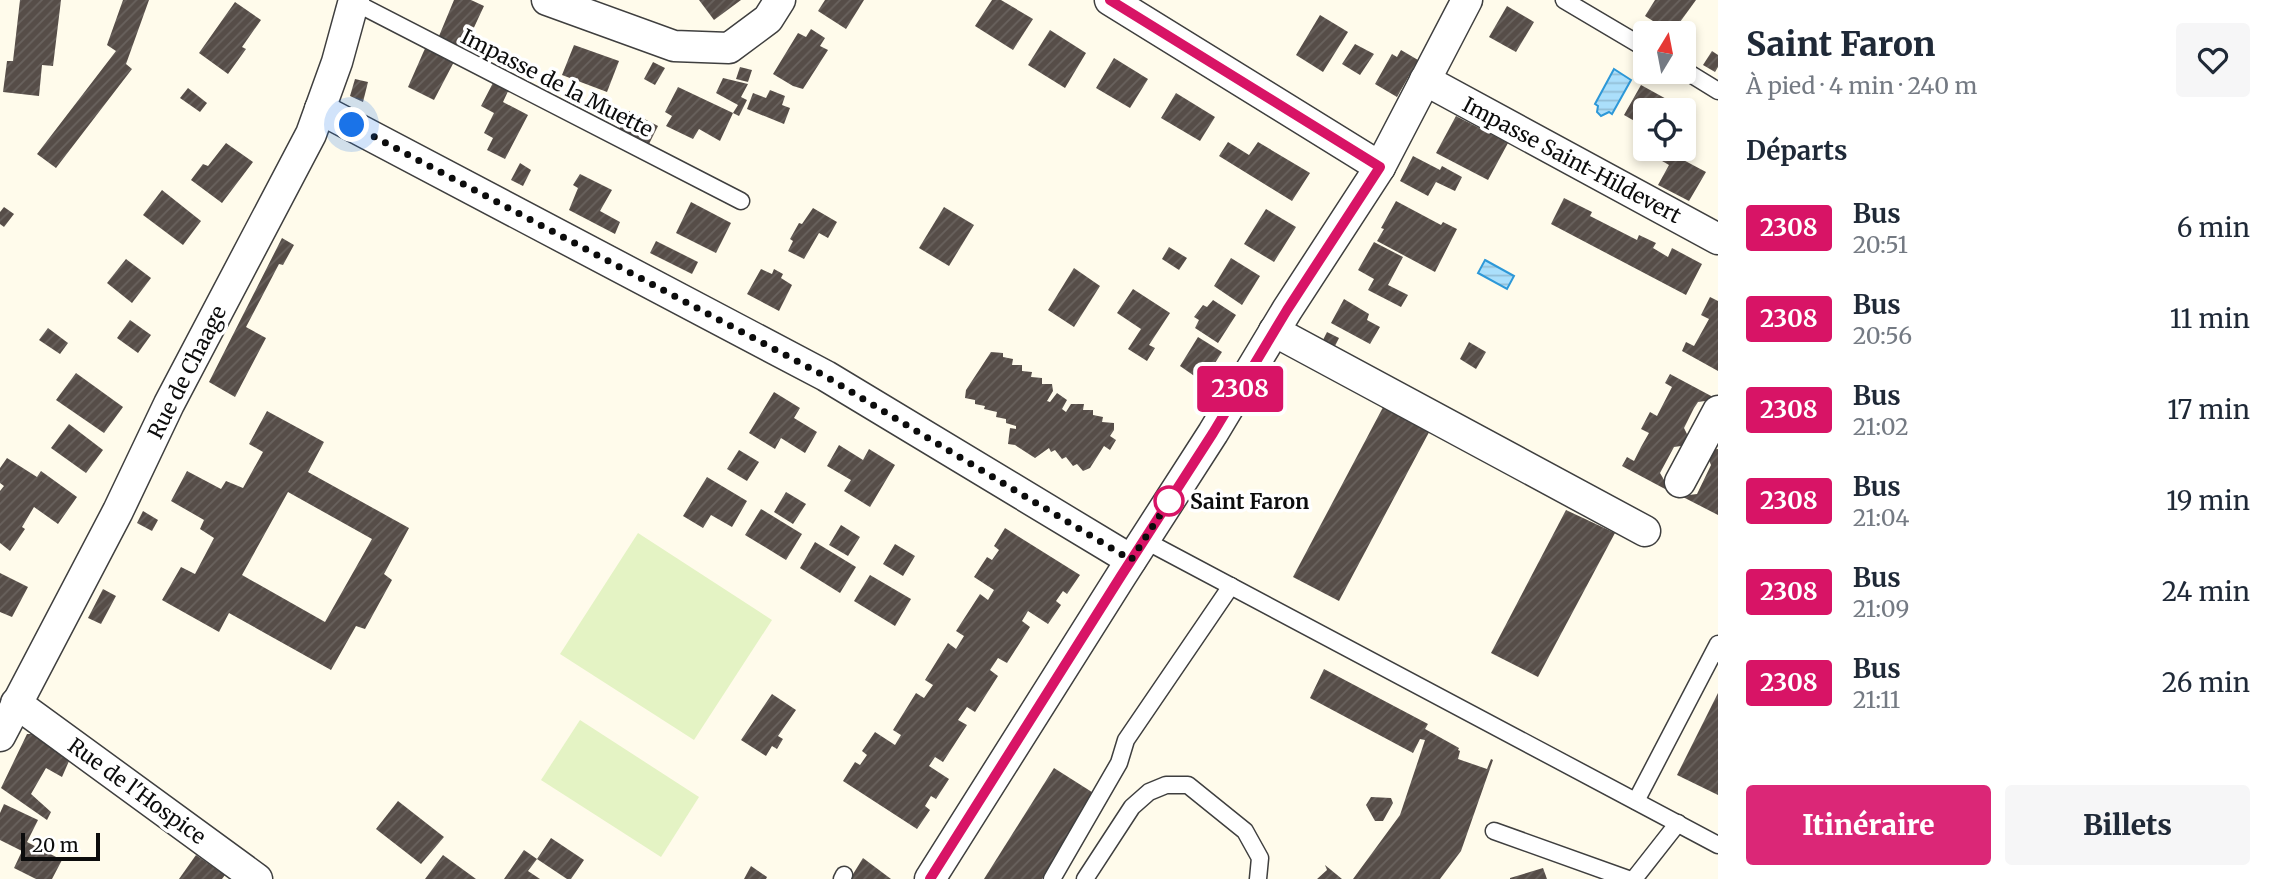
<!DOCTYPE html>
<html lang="fr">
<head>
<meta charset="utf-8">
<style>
	body { margin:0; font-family:Merriweather,serif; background:#f6f6f7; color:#1f2937; height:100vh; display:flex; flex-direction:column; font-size:26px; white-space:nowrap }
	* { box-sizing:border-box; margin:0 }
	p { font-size:23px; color:#747a83 }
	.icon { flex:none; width:38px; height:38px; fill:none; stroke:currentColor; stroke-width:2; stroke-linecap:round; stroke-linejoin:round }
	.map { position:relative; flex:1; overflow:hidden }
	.side { display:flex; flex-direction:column; background:#fff; width:560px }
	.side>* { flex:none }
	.badge { padding:0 14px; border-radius:5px; font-size:24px; line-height:46px }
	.needle { width:46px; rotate:10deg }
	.buttons { position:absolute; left:1633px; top:21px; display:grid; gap:14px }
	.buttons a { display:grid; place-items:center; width:63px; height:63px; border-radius:7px; background:#fff; box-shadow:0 4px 10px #0003; font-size:35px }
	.scale { position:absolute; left:21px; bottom:18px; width:79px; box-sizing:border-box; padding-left:7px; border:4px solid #0c0c0c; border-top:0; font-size:19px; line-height:24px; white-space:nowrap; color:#0c0c0c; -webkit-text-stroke:5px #fff; paint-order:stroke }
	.you { position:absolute; width:35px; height:35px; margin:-18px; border:5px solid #fff; border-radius:50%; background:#1a73e8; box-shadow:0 0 0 10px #1a73e833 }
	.map>.badge { position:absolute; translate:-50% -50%; box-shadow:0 0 0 4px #fff }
	h2 { padding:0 28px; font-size:26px; line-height:63px }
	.round { display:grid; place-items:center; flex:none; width:74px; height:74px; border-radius:7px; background:#f6f6f7 }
	.summary { display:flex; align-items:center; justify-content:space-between; height:119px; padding:0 28px }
	h1 { font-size:33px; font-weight:800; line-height:52px }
	.button { display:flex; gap:14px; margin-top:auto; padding:14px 28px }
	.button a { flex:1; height:80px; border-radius:7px; background:#db2777; color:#fff; font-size:28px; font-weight:800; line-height:80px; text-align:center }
	.button a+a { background:#f6f6f7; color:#1f2937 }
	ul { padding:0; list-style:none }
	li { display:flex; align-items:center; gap:21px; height:91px; padding:0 28px }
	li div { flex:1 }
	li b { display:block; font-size:26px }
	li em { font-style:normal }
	li .badge { min-width:77px; font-weight:700; text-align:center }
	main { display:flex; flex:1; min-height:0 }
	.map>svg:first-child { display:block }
	.pitch { fill:#e4f3c4 }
	.water { fill:url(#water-rules); stroke:#2d98d8; stroke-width:2 }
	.building { fill:url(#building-hatch); fill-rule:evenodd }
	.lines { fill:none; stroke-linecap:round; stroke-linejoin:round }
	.lane-casing { stroke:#3f3f3f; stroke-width:19 }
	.street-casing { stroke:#3f3f3f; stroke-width:33 }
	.lane { stroke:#fff; stroke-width:16 }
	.street { stroke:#fff; stroke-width:30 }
	.line-casing { stroke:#fff; stroke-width:16 }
	.line { stroke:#d81466; stroke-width:10 }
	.walk { stroke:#0c0c0c; stroke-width:7; stroke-dasharray:0 12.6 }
	.stop-dot { fill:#fff; stroke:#d81466; stroke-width:3.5 }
	.labels { text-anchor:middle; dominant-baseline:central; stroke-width:7; stroke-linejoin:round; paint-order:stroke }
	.street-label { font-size:21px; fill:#0c0c0c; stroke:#fff }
	.stop-label { font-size:21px; font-weight:bold; fill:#0c0c0c; stroke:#fff; text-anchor:start }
</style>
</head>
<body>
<main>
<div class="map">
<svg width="1718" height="879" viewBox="0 0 1718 879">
	<defs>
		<pattern id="water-rules" width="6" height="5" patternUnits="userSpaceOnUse" patternTransform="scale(1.75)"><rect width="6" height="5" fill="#abdffb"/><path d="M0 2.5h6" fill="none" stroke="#92bed6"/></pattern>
		<pattern id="building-hatch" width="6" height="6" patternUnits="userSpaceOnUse" patternTransform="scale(1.75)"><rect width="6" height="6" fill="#564d48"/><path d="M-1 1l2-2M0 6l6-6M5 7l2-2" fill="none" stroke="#69625e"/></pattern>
	</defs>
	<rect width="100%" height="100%" fill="#fffbeb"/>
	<g class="pitch">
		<polygon points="638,533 772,620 694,740 560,654"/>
		<polygon points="580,720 699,797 661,857 541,780"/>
	</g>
	<g class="water">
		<polygon points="1614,69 1631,80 1612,114 1609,112 1601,116 1597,112 1598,106 1595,104"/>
		<polygon points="1485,260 1514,276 1507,289 1478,273"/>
	</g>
	<g class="building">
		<polygon points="20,0 61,0 53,66 42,65 39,96 3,92 7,61 13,61"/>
		<polygon points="123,0 149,0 126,64 132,69 56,168 37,154 116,51 107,45"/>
		<polygon points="454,0 471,0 484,6 470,36 483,42 476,56 439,36"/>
		<polygon points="699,0 741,0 714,20"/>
		<polygon points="825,0 864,0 846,29 818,11"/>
		<polygon points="992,0 1001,0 1033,19 1013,50 975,26"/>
		<polygon points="1655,0 1696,0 1672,33 1645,16"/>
		<polygon points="235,2 261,20 242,47 246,49 228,74 199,53"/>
		<polygon points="1507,6 1534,22 1516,52 1489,37"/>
		<polygon points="1320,15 1348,32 1323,72 1296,55"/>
		<polygon points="811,29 825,38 820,46 828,50 803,89 793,86 773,74 798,33 806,37"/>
		<polygon points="1050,30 1086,53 1065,88 1028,65"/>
		<polygon points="427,44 456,58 434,100 408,87"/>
		<polygon points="1355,44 1374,54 1360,75 1342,64"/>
		<polygon points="574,45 619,61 607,92 562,75"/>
		<polygon points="1401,50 1418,60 1397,97 1375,84 1392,54 1397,57"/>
		<polygon points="1712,51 1718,55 1718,67 1715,72 1703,65"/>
		<polygon points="1114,58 1148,79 1130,108 1096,88"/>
		<polygon points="653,62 665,68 655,85 644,79"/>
		<polygon points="740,67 752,70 748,82 736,79"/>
		<polygon points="723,78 748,84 741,97 747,100 739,116 733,113 720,141 699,129 693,139 666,126 672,116 665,112 678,87 733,113 738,105 716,93"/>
		<polygon points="355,79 368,82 363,102 350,96"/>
		<polygon points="495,79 510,87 503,102 528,115 505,159 487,150 493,138 484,133 494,113 481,106"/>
		<polygon points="1641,85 1670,101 1665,110 1645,110 1645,127 1624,115"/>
		<polygon points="188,88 207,103 200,112 180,98"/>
		<polygon points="770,90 785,96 782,105 790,108 784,124 747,109 753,93 766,98"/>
		<polygon points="1176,93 1215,117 1200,141 1161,118"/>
		<polygon points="629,111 658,126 649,144 619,129"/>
		<polygon points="1456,116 1508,143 1488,180 1436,153"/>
		<polygon points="1228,142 1249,155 1258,142 1310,173 1292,201 1219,156"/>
		<polygon points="226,143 253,162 222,203 191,180 203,164 208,166"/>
		<polygon points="1652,149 1678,149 1674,155 1706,172 1689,201 1658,185 1669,165 1650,154"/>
		<polygon points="1413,156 1440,170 1442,166 1462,177 1455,191 1436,182 1428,196 1400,181"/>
		<polygon points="520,163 531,170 523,186 511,180"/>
		<polygon points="580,174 612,190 600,211 620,222 615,234 569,210 578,188 573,185"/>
		<polygon points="162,190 201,221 183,245 143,215"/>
		<polygon points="1564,198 1592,212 1590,216 1637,240 1639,235 1656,243 1653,248 1668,257 1672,248 1702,264 1686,295 1551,224"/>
		<polygon points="1396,201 1441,225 1443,222 1457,229 1435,272 1377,241 1384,229 1381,228"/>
		<polygon points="691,202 731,223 716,253 676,233"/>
		<polygon points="4,207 14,214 4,227 0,224 0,212"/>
		<polygon points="944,207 974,225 949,266 919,248"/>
		<polygon points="813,208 837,222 828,238 819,233 804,259 788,251 793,241 790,239 799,223 802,224"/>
		<polygon points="1266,209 1296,227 1274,262 1244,244"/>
		<polygon points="282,238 294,245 283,265 279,264 246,327 266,338 235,397 209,382"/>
		<polygon points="656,241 698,262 692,274 650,253"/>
		<polygon points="1374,242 1403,257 1388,285 1408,295 1401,307 1368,290 1374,279 1358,270"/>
		<polygon points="1169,247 1187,258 1179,270 1162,259"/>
		<polygon points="1231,258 1260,276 1242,305 1214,286"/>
		<polygon points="126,259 151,278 132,303 107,283"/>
		<polygon points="1074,268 1100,286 1074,327 1048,310"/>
		<polygon points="761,269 772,274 774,269 783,274 781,278 792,285 779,311 747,294"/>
		<polygon points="1133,289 1170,313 1149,345 1155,348 1147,361 1128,349 1141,329 1117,313"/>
		<polygon points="1710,297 1718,301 1718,371 1682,351 1686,342 1694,346 1709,319 1701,315"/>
		<polygon points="1344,299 1369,314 1367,320 1380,327 1370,344 1331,323"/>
		<polygon points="1213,300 1236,315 1218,343 1195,328 1199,320 1194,317 1203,305 1207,307"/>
		<polygon points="130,320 151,335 138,353 117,338"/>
		<polygon points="48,328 68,343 60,354 39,340"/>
		<polygon points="1327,332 1339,338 1333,350 1321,344"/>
		<polygon points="1198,337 1222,352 1203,382 1180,366"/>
		<polygon points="1469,342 1486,352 1476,369 1460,359"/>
		<polygon points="991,352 1003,353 1003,357 1013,359 1012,365 1022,365 1022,371 1032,372 1031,377 1042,378 1042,384 1052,384 1053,391 1047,401 1050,402 1057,393 1067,400 1062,409 1066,412 1071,404 1084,404 1083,410 1093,410 1093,415 1103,417 1102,422 1114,423 1114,430 1110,436 1116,440 1110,450 1104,446 1090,468 1083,471 1077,464 1073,466 1066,457 1062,459 1055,450 1051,452 1049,448 1035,458 1015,445 1008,444 1010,428 1016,429 1016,426 1006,423 1006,419 996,417 997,412 984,409 985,406 975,404 975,400 965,398 966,390"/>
		<polygon points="76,373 123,407 104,433 56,400"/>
		<polygon points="1670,374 1713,397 1712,400 1698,402 1694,408 1684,428 1690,440 1688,445 1674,447 1660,473 1667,485 1665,489 1622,466 1627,457 1634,461 1641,447 1649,433 1641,429 1650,412 1657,416 1672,387 1665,383"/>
		<polygon points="774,392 800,408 794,418 817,432 805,453 781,438 775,449 749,433"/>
		<polygon points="1389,396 1435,421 1339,601 1293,577"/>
		<path d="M267,411L324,442L308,472L409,528L384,574L392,580L365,629L356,626L331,670L229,613L219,632L162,600L181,567L195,574L214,538L200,529L204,520L171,501L187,471L221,489L226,481L243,488L263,452L249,444ZM288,492L372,539L325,622L242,575Z"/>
		<polygon points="69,424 103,450 86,473 51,448"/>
		<polygon points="839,445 863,460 869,449 895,465 870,507 844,491 851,480 827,466"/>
		<polygon points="1718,449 1718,515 1681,496 1697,494 1711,465 1706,454 1707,450"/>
		<polygon points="739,450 759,462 747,481 727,469"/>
		<polygon points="7,458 37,477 41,471 77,497 58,524 34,507 22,527 25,529 10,551 0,543 0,491 4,486 0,483 0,468"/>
		<polygon points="707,477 747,501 732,527 711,515 703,528 683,516"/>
		<polygon points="786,492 806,504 793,524 774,512"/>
		<polygon points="761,509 802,534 786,560 745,535"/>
		<polygon points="1566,510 1615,533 1538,677 1491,653"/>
		<polygon points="143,511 158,520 152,531 137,523"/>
		<polygon points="841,525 860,537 848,556 829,545"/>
		<polygon points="1005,528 1080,575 1067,594 1063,591 1056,601 1061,605 1048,624 1028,611 1022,621 1030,627 1007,663 998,658 990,670 998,676 975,712 967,707 958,720 967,725 943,762 935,757 929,766 949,779 936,799 931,796 925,806 930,810 917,829 843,781 855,762 860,765 867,755 862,751 875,732 895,745 901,735 893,730 916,693 924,698 933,685 925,680 948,643 956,649 964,636 956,631 980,594 988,600 994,590 974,577 987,557 992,560 999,550 994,546"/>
		<polygon points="815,542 856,567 840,593 800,568"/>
		<polygon points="895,544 915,556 903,576 883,564"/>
		<polygon points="0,573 28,587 12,617 0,612"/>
		<polygon points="870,575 911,599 895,626 854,601"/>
		<polygon points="103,589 116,596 101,624 88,618"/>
		<polygon points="1324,669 1428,724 1425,729 1459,748 1458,750 1460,751 1458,759 1487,769 1491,759 1493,760 1461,851 1440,879 1353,879 1400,815 1425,740 1420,739 1413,753 1310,698"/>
		<polygon points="1718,693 1718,795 1677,775"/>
		<polygon points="772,694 796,710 778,736 783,739 777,749 772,746 766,756 741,740"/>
		<polygon points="27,734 33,734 69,761 62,777 46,768 31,794 51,812 47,820 1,788"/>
		<polygon points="1054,768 1095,794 1042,879 984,879"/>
		<polygon points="1371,797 1391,798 1393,803 1383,821 1375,821 1366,805"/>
		<polygon points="398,801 444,837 421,864 376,829"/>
		<polygon points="4,804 38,820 27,842 62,860 52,879 36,879 14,868 22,851 0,840 0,813"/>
		<polygon points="551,838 584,860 571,879 567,879 537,859 528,871 540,879 504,879 524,850 537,859"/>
		<polygon points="196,855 225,875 222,879 179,879"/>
		<polygon points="443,855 476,879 425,879"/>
		<polygon points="863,858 891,879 850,879"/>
		<polygon points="1325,865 1342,879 1317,879 1327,870"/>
		<polygon points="751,866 767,877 766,879 744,879"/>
		<polygon points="1543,868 1547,879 1510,879 1510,878"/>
	</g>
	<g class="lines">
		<g class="lane-casing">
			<g id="lane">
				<polyline points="1564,0 1645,48"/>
				<polyline points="354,2 741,201"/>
				<polyline points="1684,70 1718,91"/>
				<polyline points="1144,540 1718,845"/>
				<polyline points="1636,801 1718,644"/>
				<polyline points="1494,831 1628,879"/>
				<polyline points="842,879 844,875"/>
				<polyline points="1052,879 1119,763 1126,740 1231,586"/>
				<polyline points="1085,879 1132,807 1149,792 1166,785 1188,785 1245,831 1260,858 1258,879"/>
				<polyline points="1634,879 1678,823"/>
			</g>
		</g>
		<g class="street-casing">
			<g id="street">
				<polyline points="547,0 674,46 729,48 768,19 780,0"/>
				<polyline points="1110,0 1380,167"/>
				<polyline points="1425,80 1718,239"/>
				<polyline points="320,109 826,376 1131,560"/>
				<polyline points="1274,331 1645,531"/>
				<polyline points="1680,482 1718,411"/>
				<polyline points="16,703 257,879"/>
				<polyline points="0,736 118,511 169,404 311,134 337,62 354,0"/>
				<polyline points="930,879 1121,576 1213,433 1287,310 1380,167 1467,0"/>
			</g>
		</g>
		<use href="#lane" class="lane"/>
		<use href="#street" class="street"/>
	</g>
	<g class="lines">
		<g class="line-casing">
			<polyline id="line" points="930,879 1121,576 1213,433 1287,310 1380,167 1110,0"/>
		</g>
		<use href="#line" class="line"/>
		<polyline class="walk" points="352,125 825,376 1131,560 1169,501"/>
	</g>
	<circle class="stop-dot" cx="1169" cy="501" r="14"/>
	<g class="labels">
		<g class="street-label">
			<text transform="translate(557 83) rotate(27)">Impasse de la Muette</text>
			<text transform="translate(1572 160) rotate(28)">Impasse Saint-Hildevert</text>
			<text transform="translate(187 372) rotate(-63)">Rue de Chaage</text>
			<text transform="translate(137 791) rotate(36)">Rue de l'Hospice</text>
		</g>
		<g class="stop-label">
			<text x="1190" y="501">Saint Faron</text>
		</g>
	</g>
</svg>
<div class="buttons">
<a><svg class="needle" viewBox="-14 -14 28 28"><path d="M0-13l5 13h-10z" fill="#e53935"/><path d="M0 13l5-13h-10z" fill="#747a83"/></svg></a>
<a><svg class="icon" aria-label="locate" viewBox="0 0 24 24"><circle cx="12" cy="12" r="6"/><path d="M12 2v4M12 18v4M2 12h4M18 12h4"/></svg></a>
</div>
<div class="scale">20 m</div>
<div class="you" style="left:352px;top:125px"></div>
<b class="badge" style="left:1240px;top:389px;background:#d81466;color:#fff">2308</b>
</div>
<section class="side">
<div class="summary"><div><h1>Saint Faron</h1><p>À pied · 4 min · 240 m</p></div><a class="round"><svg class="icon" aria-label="heart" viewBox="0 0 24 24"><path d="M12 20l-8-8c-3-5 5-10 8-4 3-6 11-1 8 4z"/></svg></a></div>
<h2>Départs</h2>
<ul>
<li><span class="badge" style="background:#d81466;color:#fff">2308</span><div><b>Bus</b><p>20:51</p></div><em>6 min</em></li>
<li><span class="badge" style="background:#d81466;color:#fff">2308</span><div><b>Bus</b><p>20:56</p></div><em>11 min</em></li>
<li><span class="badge" style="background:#d81466;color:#fff">2308</span><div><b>Bus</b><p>21:02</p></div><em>17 min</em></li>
<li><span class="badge" style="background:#d81466;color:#fff">2308</span><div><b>Bus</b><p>21:04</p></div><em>19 min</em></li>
<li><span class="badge" style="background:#d81466;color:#fff">2308</span><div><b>Bus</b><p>21:09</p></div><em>24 min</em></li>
<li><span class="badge" style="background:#d81466;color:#fff">2308</span><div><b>Bus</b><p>21:11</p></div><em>26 min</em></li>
</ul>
<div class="button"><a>Itinéraire</a><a>Billets</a></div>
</section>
</main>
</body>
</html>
